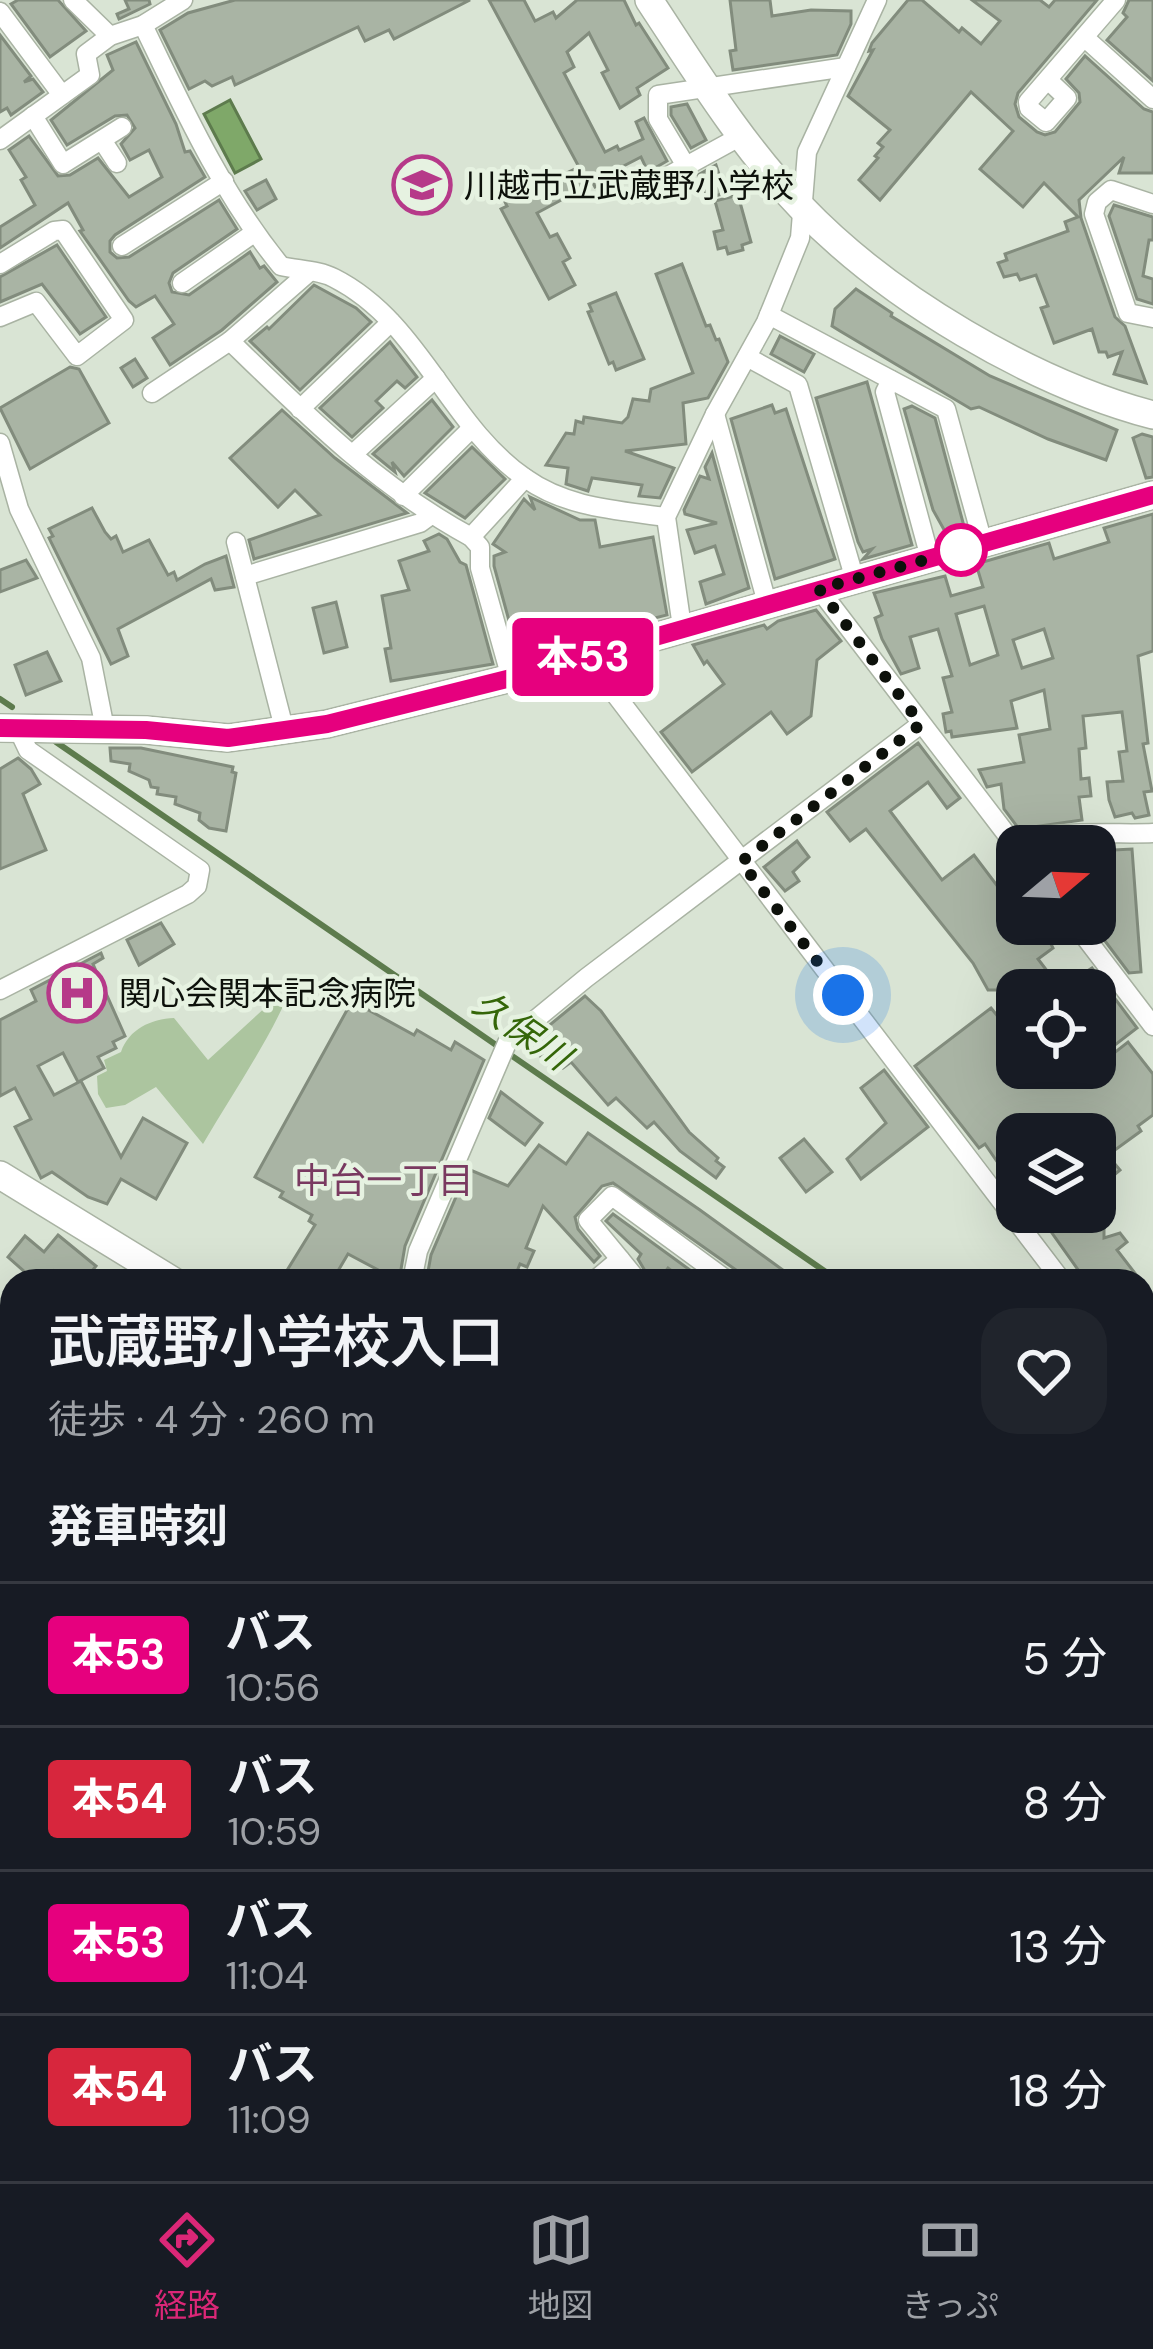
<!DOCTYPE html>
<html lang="ja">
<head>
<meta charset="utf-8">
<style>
	body { margin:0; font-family:"DM Sans","Noto Sans JP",sans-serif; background:#20242c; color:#f1f3f6; height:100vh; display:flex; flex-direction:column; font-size:45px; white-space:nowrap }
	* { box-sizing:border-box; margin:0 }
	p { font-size:39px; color:#9ea1a6 }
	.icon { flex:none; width:66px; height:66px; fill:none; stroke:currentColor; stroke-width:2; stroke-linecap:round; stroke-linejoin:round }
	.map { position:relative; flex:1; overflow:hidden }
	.drawer { position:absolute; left:0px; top:1269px; width:1155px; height:912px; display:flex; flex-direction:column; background:#171b24; border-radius:36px 36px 0 0; box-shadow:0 12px 48px #0002 }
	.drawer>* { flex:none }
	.badge { padding:0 24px; border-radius:9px; font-size:42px; line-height:78px }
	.needle { width:78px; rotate:71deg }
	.fabs { position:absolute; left:996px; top:825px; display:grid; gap:24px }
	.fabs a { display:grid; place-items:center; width:120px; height:120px; border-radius:24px; background:#171b24; box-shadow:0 12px 48px #0002; font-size:60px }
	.you { position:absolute; width:60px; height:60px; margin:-30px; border:9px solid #fff; border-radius:50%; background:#1a73e8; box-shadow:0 0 0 18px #1a73e833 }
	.map>.badge { position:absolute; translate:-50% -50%; box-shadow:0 0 0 6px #fff }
	h2 { padding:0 48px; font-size:45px; line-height:108px }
	.round { display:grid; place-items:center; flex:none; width:126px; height:126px; border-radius:36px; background:#20242c }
	.head { display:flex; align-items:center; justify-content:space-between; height:204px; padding:0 48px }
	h1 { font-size:57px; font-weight:600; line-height:90px }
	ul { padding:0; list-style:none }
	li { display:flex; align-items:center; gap:36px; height:144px; padding:0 48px; border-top:3px solid #363941 }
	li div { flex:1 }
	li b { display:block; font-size:45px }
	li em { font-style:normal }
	li .badge { min-width:132px; font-weight:700; text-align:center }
	.tabs { display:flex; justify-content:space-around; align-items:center; height:168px; border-top:3px solid #363941; background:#171b24; font-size:33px; color:#9ea1a6 }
	.tabs a { display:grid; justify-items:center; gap:6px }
	.tabs .current { color:#db2777 }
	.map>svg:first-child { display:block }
	.green { fill:#acc59f }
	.water { fill:#7fa869; stroke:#5d7b4d; stroke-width:3 }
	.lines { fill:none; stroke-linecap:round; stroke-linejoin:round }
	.stream { stroke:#5d7b4d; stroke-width:6 }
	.building { fill:#a9b4a4; stroke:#828c7d; stroke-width:3; fill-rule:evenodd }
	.street-casing { stroke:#a9b3a3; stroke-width:21 }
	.secondary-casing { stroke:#a9b3a3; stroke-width:30 }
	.primary-casing { stroke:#699253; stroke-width:33 }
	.street { stroke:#fff; stroke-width:18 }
	.secondary { stroke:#fff; stroke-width:27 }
	.primary { stroke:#c3e7af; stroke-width:30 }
	.line-casing { stroke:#fff; stroke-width:27 }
	.line { stroke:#e6007e; stroke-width:18 }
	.walk { stroke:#0d110b; stroke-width:12; stroke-dasharray:0 21.6 }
	.stop-dot { fill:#fff; stroke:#e6007e; stroke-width:6 }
	.labels { text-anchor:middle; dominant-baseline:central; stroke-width:9; stroke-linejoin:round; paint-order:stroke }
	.poi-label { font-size:33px; fill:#0d110b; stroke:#e6f2e1; text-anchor:start }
	.water-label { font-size:36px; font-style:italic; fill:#346608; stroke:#e6f2e1 }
	.neighbourhood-label { font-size:36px; fill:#793a60; stroke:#e6f2e1 }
</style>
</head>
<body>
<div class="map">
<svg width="1153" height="2181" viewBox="0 0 1153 2181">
	<rect width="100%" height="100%" fill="#d9e4d4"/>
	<path class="green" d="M280,994L286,1000C263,1050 231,1096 203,1144L156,1087L125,1105L106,1108L98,1094L97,1076L107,1071L104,1060L121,1052C129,1029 151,1019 174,1018L208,1060Z"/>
	<polygon class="water" points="230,100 261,159 235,173 204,114"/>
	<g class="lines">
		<g class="stream">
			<polyline points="0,699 12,707"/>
			<polyline points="56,742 839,1281"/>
			<polyline points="1143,1645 1153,1661"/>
		</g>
	</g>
	<g class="building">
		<polygon points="18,0 58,0 86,31 50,57 11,4"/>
		<polygon points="125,0 149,0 150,4 119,19 117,14 129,9"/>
		<polygon points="235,0 470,0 394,39 389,30 365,41 358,27 235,85 232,77 212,86 205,81 189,89 160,30 188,13"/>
		<polygon points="489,0 524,0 535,21 553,12 556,18 577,0 624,0 636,25 639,23 668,68 637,88 640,95 620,108 602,73 608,70 589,33 567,52 574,67 564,73 605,152 617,146 619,150 643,139 636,122 644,118 667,161 648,172 641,157 610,173 613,178 595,187 593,183 537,213 550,237 557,234 570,258 563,262 575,285 549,299 501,209 507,206 505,202 579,167"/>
		<polygon points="730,0 770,0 772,16 811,10 851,11 851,24 837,55 733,70 730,51 736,50"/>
		<polygon points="908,0 922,0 959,32 962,28 981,44 1000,21 972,0 1040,0 1049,7 1055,0 1097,0 1018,93 1015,104 1019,117 1037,132 1045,135 1055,132 1080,102 1079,93 1066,79 1085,56 1144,109 1153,112 1153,173 1119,173 1124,157 1079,200 1081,218 1115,317 1125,326 1146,383 1114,374 1122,352 1108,357 1106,352 1099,352 1092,329 1054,343 1041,308 1048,306 1036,275 1020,280 1017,274 1004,277 998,263 1007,260 1005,254 1068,231 1065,222 1078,217 1044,183 1023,207 980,169 1013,131 971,92 880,200 859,180 878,158 875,156 883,147 878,143 890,130 848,96 873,50 869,51 872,43"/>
		<polygon points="1129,0 1153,0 1153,81 1107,40 1127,17 1123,13"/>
		<polygon points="0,35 31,76 24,82 33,79 43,92 11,115 7,108 0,112"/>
		<polygon points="136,42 176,124 185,152 190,151 205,177 115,235 110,241 110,252 117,258 129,257 219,200 237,229 173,273 169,283 172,292 189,295 250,252 260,268 264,266 277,282 222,330 170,365 153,338 174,324 155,296 136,307 129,301 80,231 83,230 68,203 0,248 0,227 35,205 21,180 26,177 9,150 29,136 58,176 70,175 98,158 129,197 162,177 149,150 130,160 121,144 135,128 127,115 115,116 67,145 51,120 113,70 107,55"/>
		<polygon points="687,104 706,140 691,148 671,115 671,107"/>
		<polygon points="716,165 725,193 706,199 698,175"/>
		<polygon points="266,180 276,199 257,210 245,191"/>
		<polygon points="738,195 751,242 742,245 743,250 728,254 726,247 718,249 714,232 723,230 715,201"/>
		<polygon points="1114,205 1153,217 1153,240 1149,240 1143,276 1153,279 1153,304 1137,299 1109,216"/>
		<polygon points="57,245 106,317 80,334 42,284 0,302 0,277"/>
		<polygon points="682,264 706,326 710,325 716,340 719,339 728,362 708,398 683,403 686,444 625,451 674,468 660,498 639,496 642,485 592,478 588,491 566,484 568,468 546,465 566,433 574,434 576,421 583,423 584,417 622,423 628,417 633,399 649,401 651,389 693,373 656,274"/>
		<polygon points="314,285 356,308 371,322 300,390 250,341 267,327 269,329"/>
		<polygon points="856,289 892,313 891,316 990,376 1117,430 1106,460 1048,439 979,407 971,409 840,331 832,326 835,309"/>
		<polygon points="616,293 644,359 616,370 613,362 609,364 588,312 592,311 589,304"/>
		<polygon points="780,336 814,354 804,372 771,354"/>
		<polygon points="390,342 417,377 405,388 397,381 376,401 383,408 352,437 320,408"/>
		<polygon points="135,359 147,378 133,387 121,368"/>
		<polygon points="70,367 79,369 109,423 30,469 0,408"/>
		<polygon points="867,382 912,545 863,559 872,549 863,552 858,542 816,398"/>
		<polygon points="432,400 453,427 404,476 392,462 395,472 373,454"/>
		<polygon points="772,405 775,413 786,409 835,559 775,579 731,419"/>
		<polygon points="912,406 935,418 965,530 947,535 933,510 904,409"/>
		<polygon points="282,410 335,458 407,513 254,559 249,540 320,515 295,490 278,507 230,458"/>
		<polygon points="1142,434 1153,437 1153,477 1146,478 1133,438"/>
		<polygon points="472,447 505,479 465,518 425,493"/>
		<polygon points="712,453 749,588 706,604 700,582 724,574 715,546 695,553 687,530 717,523 685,514 684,510 700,476 709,479 705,467"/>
		<polygon points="530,497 580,520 595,520 600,547 653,537 667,615 543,646 544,650 519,657 494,566 494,556 505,552 493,544 524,499 535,510"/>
		<polygon points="92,508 105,532 111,539 116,536 123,552 149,540 168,575 174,572 177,580 205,564 226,556 234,587 215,590 211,579 118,629 128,656 111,664 49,538 53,536 49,529"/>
		<path d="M1153,514V651L1138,656L1148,743L1143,744L1152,791L1144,792L1149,815L1135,818L1132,813L1115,817L1109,800L1107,782L1123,781L1119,752L1127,751L1122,712L1083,716L1086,748L1079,749L1081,779L1089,778L1091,796L1079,797L1082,820L1019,829L1004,809L1001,784L987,787L979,770L1024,762L1019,735L1050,729L1044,690L1011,701L1017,728L952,737L951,731L946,732L943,714L952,712L943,678L952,676L938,629L910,637L919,668L901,674L882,639L875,618L882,615L874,593L945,576L951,596L983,587L976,564L1049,543L1054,559L1109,542L1104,528ZM984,606L998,655L970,665L956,614ZM1044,629L1053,658L1022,668L1013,640Z"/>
		<polygon points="439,534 447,539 460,562 466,565 493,664 391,681 385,649 391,648 382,596 409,590 399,561 429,551 424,541"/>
		<polygon points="26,560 37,578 0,592 0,570"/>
		<polygon points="336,602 347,647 324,653 313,608"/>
		<polygon points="816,610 841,641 817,660 811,716 787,734 771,712 692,772 661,732 724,684 707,661 704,664 693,645 764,625 767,629 778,621"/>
		<polygon points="47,652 61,681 26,695 15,665"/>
		<polygon points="918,743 960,798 947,808 928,782 890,811 942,880 974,855 1017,912 1017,924 1041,924 1053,948 1038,959 1060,988 1092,968 1137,1028 1115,1045 1095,1018 1095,990 988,990 973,963 866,829 850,841 827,812"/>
		<polygon points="110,748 141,748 233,767 232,772 236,773 226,831 209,828 199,820 200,813 175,804 176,797 157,794 158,788 151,787 149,780 129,771 130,764 111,761"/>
		<polygon points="18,758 31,769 40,784 23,794 46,850 0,869 0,769"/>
		<polygon points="797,841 809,857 793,872 799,881 785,891 764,867"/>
		<polygon points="1132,849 1141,972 1129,973 1105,941 1104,923 1095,923 1095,851"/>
		<polygon points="161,923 174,944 139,965 127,940"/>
		<polygon points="101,953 103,958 93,964 125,1036 113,1042 116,1048 98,1057 104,1068 78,1082 63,1053 38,1066 54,1095 81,1081 121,1157 143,1118 187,1143 156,1199 121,1179 107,1204 88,1197 52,1172 41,1178 15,1127 31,1119 15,1088 0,1096 0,1020 36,1001 31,990"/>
		<polygon points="585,996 601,1011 689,1132 718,1158 716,1161 724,1167 716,1178 680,1151 654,1122 647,1128 616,1098 608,1105 571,1062 563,1068 550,1051 542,1058 529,1042"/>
		<polygon points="352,1001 414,1035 417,1030 451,1050 455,1042 484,1060 405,1246 399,1281 348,1254 332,1281 301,1281 286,1272 315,1225 309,1221 312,1215 280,1197 283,1192 255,1177"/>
		<polygon points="991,1008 1017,1040 1017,1068 1095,1068 1128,1042 1153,1074 1153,1115 1138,1126 1141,1131 1115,1150 1092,1120 1074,1134 1004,1134 1016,1150 998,1163 985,1144 979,1148 915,1066"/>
		<polygon points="884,1070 928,1127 861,1179 847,1159 886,1123 861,1088"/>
		<polygon points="501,1092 542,1123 525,1145 489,1118"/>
		<polygon points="588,1133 700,1210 798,1281 741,1281 736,1270 613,1183 602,1186 575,1217 578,1229 600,1256 594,1262 543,1206 526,1248 534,1251 527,1267 520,1264 513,1281 437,1281 427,1277 431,1255 468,1169 508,1186 539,1145 566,1164"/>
		<polygon points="804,1139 832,1172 806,1192 780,1158"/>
		<polygon points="1109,1157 1120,1170 1101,1186 1095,1179 1095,1168"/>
		<polygon points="1077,1212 1104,1212 1104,1238 1120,1233 1127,1242 1117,1250 1141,1281 1086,1281 1052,1233"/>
		<polygon points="613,1214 705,1281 685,1281 668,1268 658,1281 651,1281 638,1259 641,1254 606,1221"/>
		<polygon points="58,1235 96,1266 84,1281 65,1281 54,1271 46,1281 35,1281 8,1257 25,1236 44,1252"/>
	</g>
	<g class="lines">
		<g class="street-casing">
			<g id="street">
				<polyline points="73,0 110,36"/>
				<polyline points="0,12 62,95"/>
				<path d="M143,25C183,108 222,194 281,266C298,270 319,270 334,278C421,322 448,425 525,478C567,508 617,510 666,517"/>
				<polyline points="1084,37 1153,99"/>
				<polyline points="1049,81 1067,98 1046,122 1029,108 1028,102 1116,0"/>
				<polyline points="33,116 63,164 122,127"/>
				<polyline points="0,140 90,75 86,54 110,36 143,25 183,0"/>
				<polyline points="102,140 117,163"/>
				<polyline points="686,166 658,119 658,95 846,67"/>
				<polyline points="639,192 741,136"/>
				<polyline points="1153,204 1111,190 1097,202 1094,214 1128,313 1153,318"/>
				<polyline points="122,246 224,181"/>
				<polyline points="0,264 54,231 63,230 124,320 77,356 36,302 0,317"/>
				<polyline points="182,283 254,233"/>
				<polyline points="769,315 946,409 983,543"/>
				<polyline points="230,341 308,273"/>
				<polyline points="747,357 798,385 855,580"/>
				<polyline points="891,380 885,392 930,558"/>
				<path d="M152,393L230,341C306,415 377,486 471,537L480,547V568L511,678"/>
				<polyline points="300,409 391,322"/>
				<polyline points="715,414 767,603"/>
				<polyline points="0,443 19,509 91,658 105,729"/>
				<polyline points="353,454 436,378"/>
				<polyline points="403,496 471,429"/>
				<polyline points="471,537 525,478"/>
				<polyline points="236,542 285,732"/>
				<polyline points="245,576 420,523 431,515"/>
				<polyline points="819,589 1017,848"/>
				<polyline points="682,627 666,517 715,414 766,322 800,238 807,152 877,0"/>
				<polyline points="586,656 1062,1281"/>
				<path d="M1015,846C1040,828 1120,835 1153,833"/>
				<polyline points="1075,924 1153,1026"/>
				<polyline points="0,990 188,894 197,886 200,870 28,750 17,727"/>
				<polyline points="620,1259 588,1220 612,1196 728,1281"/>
				<polyline points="412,1281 418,1251 507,1043 586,978 921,724"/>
				<polyline points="594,1281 620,1259 638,1281"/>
				<polyline points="1143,1389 1153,1402"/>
				<polyline points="0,1699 12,1706"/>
				<polyline points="1143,1715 1153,1712"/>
				<polyline points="0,1937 12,1914"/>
				<polyline points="0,2043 12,2051"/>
				<polyline points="31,2181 33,2169"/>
				<polyline points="264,2181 266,2169"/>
				<polyline points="542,2181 546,2169"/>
				<polyline points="697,2181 698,2169"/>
				<polyline points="791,2181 793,2169"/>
				<polyline points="979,2181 980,2169"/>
			</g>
		</g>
		<g class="secondary-casing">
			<g id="secondary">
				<path d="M649,0C696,71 741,145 801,207C888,298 1032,383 1153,415"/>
				<polyline points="0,728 146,730 228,738 327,724 511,678 1153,495"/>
				<polyline points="0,1175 173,1281"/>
				<polyline points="1143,1869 1153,1878"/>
			</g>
		</g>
		<g class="primary-casing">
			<g id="primary">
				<polyline points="0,2152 12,2150"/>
				<polyline points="1143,2153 1153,2151"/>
			</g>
		</g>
		<use href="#street" class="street"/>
		<use href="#secondary" class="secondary"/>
		<use href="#primary" class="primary"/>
	</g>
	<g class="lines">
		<g class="line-casing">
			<polyline id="line" points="0,728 146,730 228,738 327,724 511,678 1153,495"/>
		</g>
		<use href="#line" class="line"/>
		<polyline class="walk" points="843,995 741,862 921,724 819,589 961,550"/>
	</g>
	<defs>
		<g id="school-ring" transform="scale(3)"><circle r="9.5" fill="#e6f2e1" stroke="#b63989" stroke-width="1.5"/><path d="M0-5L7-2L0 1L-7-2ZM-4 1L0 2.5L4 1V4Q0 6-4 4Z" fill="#b63989"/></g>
		<g id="hospital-ring" transform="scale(3)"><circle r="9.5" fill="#e6f2e1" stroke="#b63989" stroke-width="1.5"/><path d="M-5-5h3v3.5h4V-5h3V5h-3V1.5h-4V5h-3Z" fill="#b63989"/></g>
	</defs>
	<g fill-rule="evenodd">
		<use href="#school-ring" x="422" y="185"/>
		<use href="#hospital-ring" x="77" y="993"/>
	</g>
	<circle class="stop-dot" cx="961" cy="550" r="24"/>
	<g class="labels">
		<g class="poi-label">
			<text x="464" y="185">川越市立武蔵野小学校</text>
			<text x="119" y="993">関心会関本記念病院</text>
		</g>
		<g class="water-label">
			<text transform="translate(522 1030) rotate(35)">久保川</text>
		</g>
		<g class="neighbourhood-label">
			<text x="384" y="1180">中台一丁目</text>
		</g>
	</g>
</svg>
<div class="fabs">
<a><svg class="needle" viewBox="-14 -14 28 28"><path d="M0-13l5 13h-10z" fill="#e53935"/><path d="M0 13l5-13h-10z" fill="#9ea1a6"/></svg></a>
<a><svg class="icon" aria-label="locate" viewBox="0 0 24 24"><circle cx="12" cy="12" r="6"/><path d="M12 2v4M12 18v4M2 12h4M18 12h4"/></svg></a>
<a><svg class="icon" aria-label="layers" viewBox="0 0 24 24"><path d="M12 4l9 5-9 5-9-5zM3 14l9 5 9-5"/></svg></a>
</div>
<div class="you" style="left:843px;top:995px"></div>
<b class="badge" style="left:583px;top:657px;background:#e6007e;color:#fff">本53</b>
<section class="drawer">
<div class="head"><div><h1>武蔵野小学校入口</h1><p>徒歩 · 4 分 · 260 m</p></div><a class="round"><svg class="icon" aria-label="heart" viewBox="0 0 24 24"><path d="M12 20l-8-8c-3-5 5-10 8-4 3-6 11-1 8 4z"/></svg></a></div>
<h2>発車時刻</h2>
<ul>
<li><span class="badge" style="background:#e6007e;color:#fff">本53</span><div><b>バス</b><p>10:56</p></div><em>5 分</em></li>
<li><span class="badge" style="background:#d7263d;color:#fff">本54</span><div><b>バス</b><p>10:59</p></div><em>8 分</em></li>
<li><span class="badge" style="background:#e6007e;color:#fff">本53</span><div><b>バス</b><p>11:04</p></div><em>13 分</em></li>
<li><span class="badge" style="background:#d7263d;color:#fff">本54</span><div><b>バス</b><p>11:09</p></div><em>18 分</em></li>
</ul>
</section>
</div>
<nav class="tabs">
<a class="current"><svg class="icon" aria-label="directions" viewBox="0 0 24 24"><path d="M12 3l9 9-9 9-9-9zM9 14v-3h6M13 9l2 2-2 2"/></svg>経路</a>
<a><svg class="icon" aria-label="map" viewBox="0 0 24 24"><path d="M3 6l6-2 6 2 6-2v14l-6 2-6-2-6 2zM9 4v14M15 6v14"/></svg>地図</a>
<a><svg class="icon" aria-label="tickets" viewBox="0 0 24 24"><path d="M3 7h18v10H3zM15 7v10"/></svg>きっぷ</a>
</nav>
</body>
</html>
